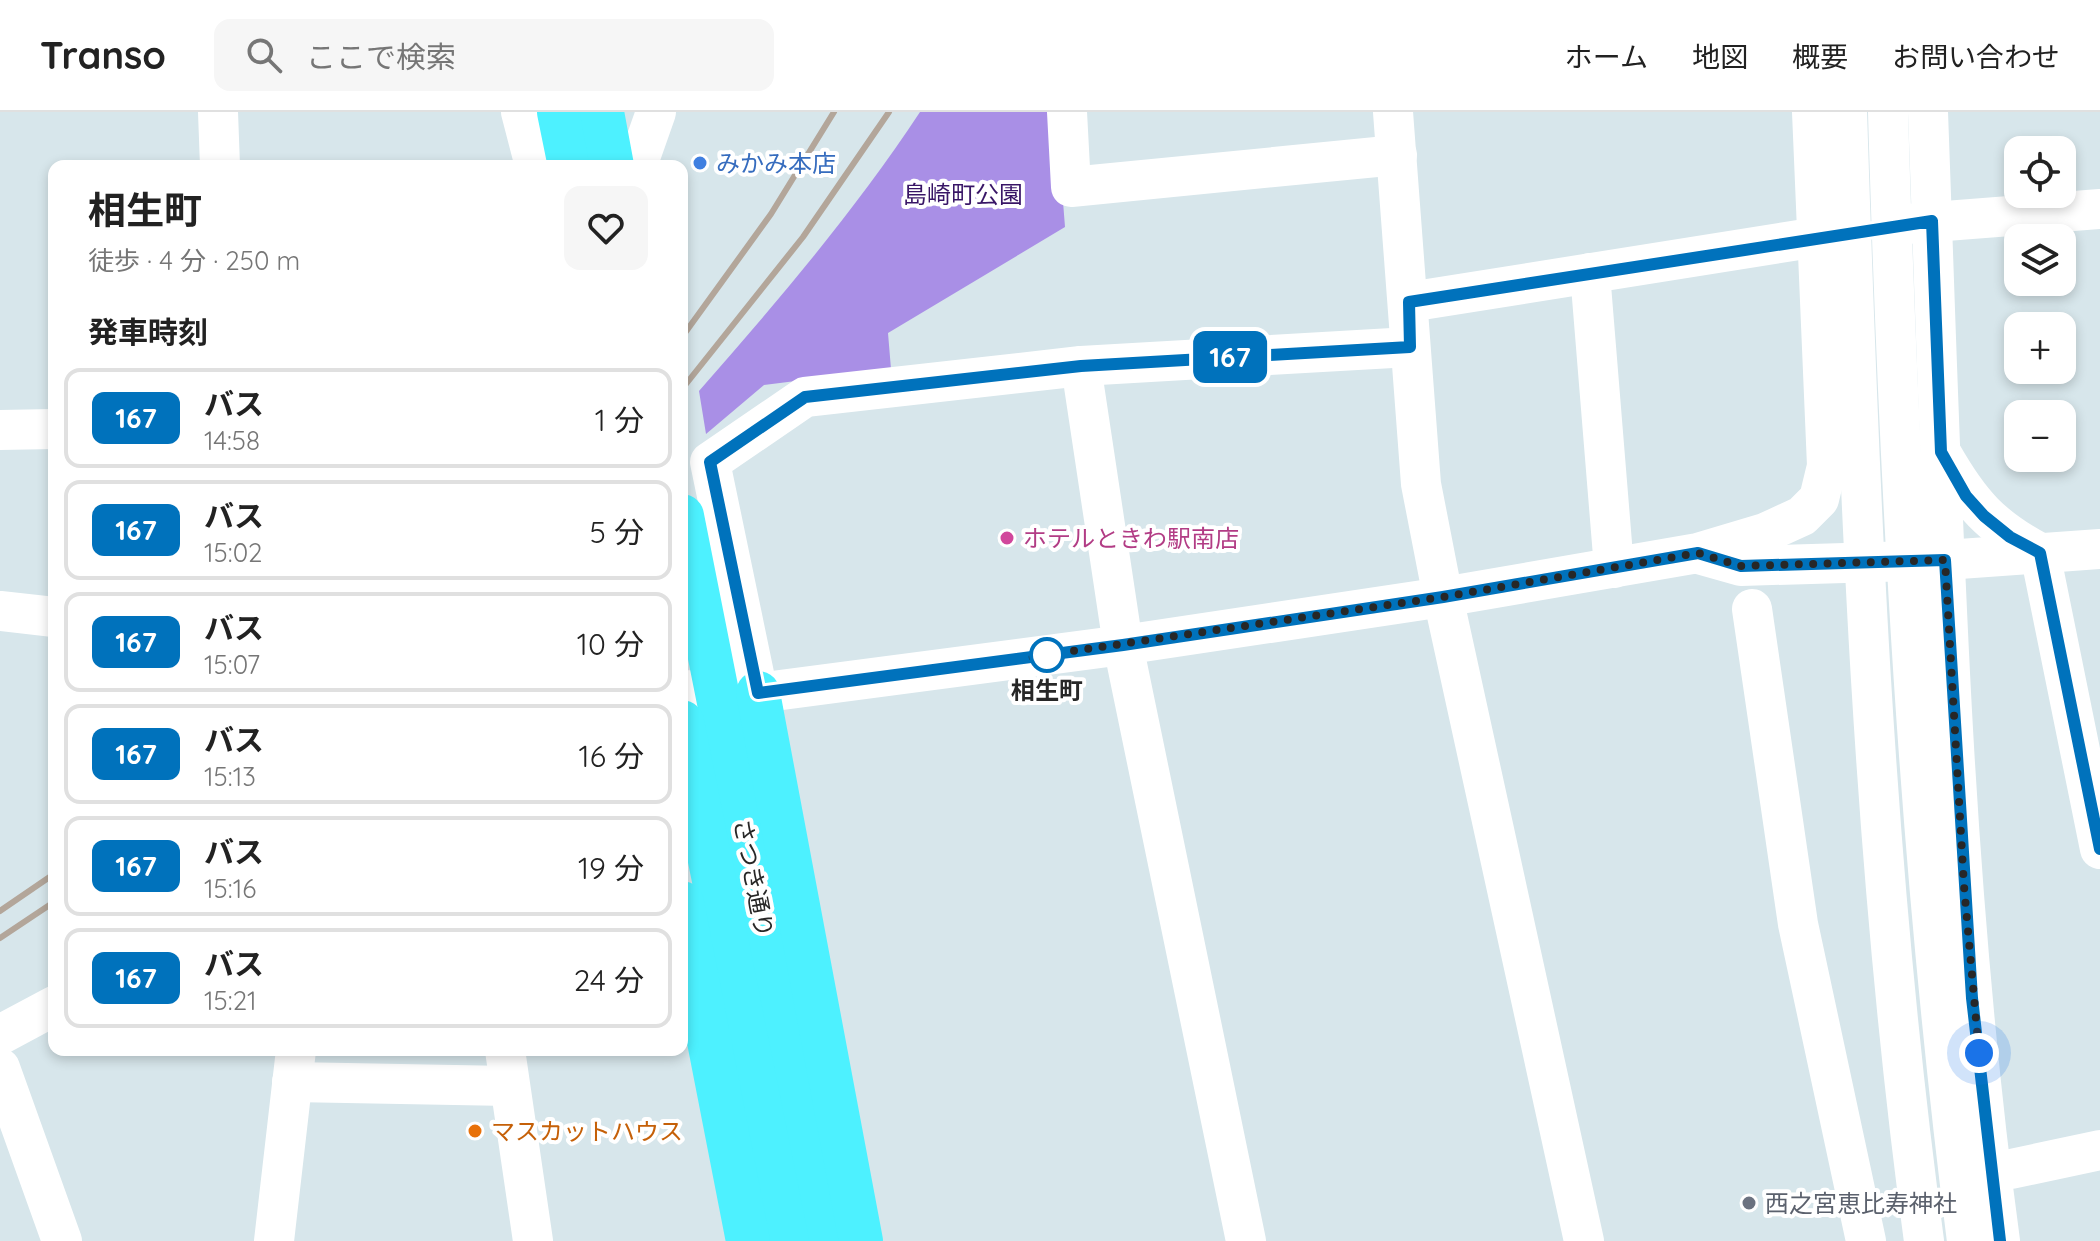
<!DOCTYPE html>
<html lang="ja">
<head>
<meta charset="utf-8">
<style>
	body { margin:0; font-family:Quicksand,"Noto Sans JP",sans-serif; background:#f6f6f6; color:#222; height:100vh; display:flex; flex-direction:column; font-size:30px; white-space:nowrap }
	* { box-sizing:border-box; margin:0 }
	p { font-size:26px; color:#767676 }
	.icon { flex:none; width:44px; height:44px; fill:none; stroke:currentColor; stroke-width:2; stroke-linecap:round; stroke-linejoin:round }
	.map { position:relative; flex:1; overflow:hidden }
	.sheet { position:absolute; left:48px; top:48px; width:640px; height:896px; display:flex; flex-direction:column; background:#fff; border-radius:16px; box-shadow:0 4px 12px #0003 }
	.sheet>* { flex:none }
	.badge { padding:0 16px; border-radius:12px; font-size:28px; line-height:52px }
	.tools { position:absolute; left:2004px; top:24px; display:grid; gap:16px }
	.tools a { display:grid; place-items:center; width:72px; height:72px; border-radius:16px; background:#fff; box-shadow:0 4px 12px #0003; font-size:40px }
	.you { position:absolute; width:40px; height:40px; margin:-20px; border:6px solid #fff; border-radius:50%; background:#1a73e8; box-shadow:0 0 0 12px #1a73e833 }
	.map>.badge { position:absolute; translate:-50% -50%; box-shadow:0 0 0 4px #fff }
	h2 { padding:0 40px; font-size:30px; line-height:72px }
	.round { display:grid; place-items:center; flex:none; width:84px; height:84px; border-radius:16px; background:#f6f6f6 }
	.overview { display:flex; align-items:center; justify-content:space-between; height:136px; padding:0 40px }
	h1 { font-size:38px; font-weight:700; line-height:60px }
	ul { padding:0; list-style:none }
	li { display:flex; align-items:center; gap:24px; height:100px; margin:0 16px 12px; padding:0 24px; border:4px solid #e0e0e0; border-radius:16px }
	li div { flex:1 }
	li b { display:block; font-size:30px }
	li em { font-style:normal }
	li .badge { min-width:88px; font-weight:700; text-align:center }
	header { display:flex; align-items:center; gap:48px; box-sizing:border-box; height:112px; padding:0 40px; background:#fff; border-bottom:2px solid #e0e0e0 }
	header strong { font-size:38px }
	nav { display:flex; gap:44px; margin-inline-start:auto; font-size:28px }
	.search { width:560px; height:72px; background:#f6f6f6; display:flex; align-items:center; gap:20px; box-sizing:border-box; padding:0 28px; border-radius:16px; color:#767676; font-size:30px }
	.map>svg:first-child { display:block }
	.grass { fill:#a98fe6 }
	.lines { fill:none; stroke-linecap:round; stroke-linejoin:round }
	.minor { stroke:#fff; stroke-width:40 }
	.highway { stroke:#4df1ff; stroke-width:44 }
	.rail { stroke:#b3a69a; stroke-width:6 }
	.line-casing { stroke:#fff; stroke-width:18 }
	.line { stroke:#0072bc; stroke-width:12 }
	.walk { stroke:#272727; stroke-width:8; stroke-dasharray:0 14.4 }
	.shop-dot { fill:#3f7fe0; stroke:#fff; stroke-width:3 }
	.hotel-dot { fill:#d1479c; stroke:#fff; stroke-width:3 }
	.stop-dot { fill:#fff; stroke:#0072bc; stroke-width:4 }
	.food-dot { fill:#e8710a; stroke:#fff; stroke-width:3 }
	.worship-dot { fill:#6b7280; stroke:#fff; stroke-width:3 }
	.labels { text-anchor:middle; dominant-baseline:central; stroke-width:8; stroke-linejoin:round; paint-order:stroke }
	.shop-label { font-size:24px; fill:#366cbe; stroke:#fff; text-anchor:start }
	.park-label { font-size:24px; fill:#381566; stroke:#fff }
	.hotel-label { font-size:24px; fill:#b23c85; stroke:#fff; text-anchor:start }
	.stop-label { font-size:24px; font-weight:bold; fill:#272727; stroke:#fff }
	.street-label { font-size:24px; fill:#272727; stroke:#fff }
	.food-label { font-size:24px; fill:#c56008; stroke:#fff; text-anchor:start }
	.worship-label { font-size:24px; fill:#5b616d; stroke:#fff; text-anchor:start }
</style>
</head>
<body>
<header>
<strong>Transo</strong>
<div class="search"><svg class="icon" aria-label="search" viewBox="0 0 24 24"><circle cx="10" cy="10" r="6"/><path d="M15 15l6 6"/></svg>ここで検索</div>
<nav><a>ホーム</a><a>地図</a><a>概要</a><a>お問い合わせ</a></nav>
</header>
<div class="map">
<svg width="2100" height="1129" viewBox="0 0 2100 1129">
	<rect width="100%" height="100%" fill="#d7e6eb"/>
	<path class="grass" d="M920,0H1056L1065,115L888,221L891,257L764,273L706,322L699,279C778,189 854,100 920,0Z"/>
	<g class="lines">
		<g class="minor">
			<polyline points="218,0 220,54"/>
			<polyline points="521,0 535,54"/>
			<polyline points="1067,0 1071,75 1397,43"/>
			<polyline points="1393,0 1421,372 1443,485 1584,1129"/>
			<path d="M1847,0C1859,377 1873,755 1924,1129"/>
			<path d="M1888,0C1899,378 1919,754 1967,1129"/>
			<path d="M1928,0C1942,376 1949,755 2000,1129"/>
			<polyline points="637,54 656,0"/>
			<polyline points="1907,112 2100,97"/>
			<polyline points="1590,161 1614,456"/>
			<polyline points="1409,190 1843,121"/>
			<polyline points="0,318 54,317"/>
			<path d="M1943,344C1970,391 1991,415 2040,441"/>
			<polyline points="2040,441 2100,737"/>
			<polyline points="1702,443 1741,454 1945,448 2100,437"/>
			<polyline points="1752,497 1798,812 1866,1129"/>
			<polyline points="0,499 54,505"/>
			<polyline points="682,578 758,581 1123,533 1443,485 1698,441 1765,421 1802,404 1819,387 1827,354 1812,0"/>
			<polyline points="758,581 710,350 805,285 1081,254"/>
			<polyline points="0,923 54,894"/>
			<polyline points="505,938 533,1129"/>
			<polyline points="0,956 62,1129"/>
			<polyline points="292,970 509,974"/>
			<polyline points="2011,1057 2100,1038"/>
			<polyline points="274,1129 296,938"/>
			<polyline points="1246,1129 1123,533 1081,254 1410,235"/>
		</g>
		<g class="highway">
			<polyline points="559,0 570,54"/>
			<polyline points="602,0 612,54"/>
			<polyline points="682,404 826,1129"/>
			<polyline points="758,581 861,1129"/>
			<polyline points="682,610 787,1129"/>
			<polyline points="682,791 748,1129"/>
		</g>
		<g class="rail">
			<polyline points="682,225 771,102 834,0"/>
			<polyline points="682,277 803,125 889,0"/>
			<polyline points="0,799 54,762"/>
			<polyline points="0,826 54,790"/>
		</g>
	</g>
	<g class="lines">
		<g class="line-casing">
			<polyline id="line" points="2000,1129 1972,886 1945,448 1741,454 1698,441 1443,485 1123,533 758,581 710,350 805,285 1081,254 1410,235 1409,190 1932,109 1941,340 1966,384 1984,404 2010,425 2040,441 2100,737"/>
		</g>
		<use href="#line" class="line"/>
		<polyline class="walk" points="1047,543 1032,545 1443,485 1698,441 1741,454 1945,448 1964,774 1979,941"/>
	</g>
	<circle class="shop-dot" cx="700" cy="51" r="8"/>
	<circle class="hotel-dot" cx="1007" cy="426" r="8"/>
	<circle class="stop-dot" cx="1047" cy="543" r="16"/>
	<circle class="food-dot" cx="475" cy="1019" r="8"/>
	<circle class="worship-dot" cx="1749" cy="1091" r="8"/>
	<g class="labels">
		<g class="shop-label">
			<text x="716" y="51">みかみ本店</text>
		</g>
		<g class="park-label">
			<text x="963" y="82">島崎町公園</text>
		</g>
		<g class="hotel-label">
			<text x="1023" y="426">ホテルときわ駅南店</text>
		</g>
		<g class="stop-label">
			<text x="1047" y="578">相生町</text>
		</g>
		<g class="street-label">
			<text transform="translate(754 766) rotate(79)">さつき通り</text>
		</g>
		<g class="food-label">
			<text x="491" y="1019">マスカットハウス</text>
		</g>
		<g class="worship-label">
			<text x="1765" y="1091">西之宮恵比寿神社</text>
		</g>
	</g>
</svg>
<div class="tools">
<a><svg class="icon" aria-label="locate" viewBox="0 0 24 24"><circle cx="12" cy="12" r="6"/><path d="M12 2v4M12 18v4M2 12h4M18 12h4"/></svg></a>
<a><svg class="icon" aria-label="layers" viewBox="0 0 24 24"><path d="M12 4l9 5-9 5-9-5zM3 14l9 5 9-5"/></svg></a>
<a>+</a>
<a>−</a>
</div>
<div class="you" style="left:1979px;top:941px"></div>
<b class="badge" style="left:1230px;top:245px;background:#0072bc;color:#fff">167</b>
<section class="sheet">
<div class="overview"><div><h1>相生町</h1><p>徒歩 · 4 分 · 250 m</p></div><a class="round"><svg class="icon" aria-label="heart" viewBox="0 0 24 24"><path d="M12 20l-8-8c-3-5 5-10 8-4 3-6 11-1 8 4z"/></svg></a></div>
<h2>発車時刻</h2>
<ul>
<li><span class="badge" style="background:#0072bc;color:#fff">167</span><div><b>バス</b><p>14:58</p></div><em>1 分</em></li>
<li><span class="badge" style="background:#0072bc;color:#fff">167</span><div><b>バス</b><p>15:02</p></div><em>5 分</em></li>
<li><span class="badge" style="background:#0072bc;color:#fff">167</span><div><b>バス</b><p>15:07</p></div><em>10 分</em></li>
<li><span class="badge" style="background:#0072bc;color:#fff">167</span><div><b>バス</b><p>15:13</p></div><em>16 分</em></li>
<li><span class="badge" style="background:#0072bc;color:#fff">167</span><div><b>バス</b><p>15:16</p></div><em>19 分</em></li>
<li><span class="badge" style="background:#0072bc;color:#fff">167</span><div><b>バス</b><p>15:21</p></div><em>24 分</em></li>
</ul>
</section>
</div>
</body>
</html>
